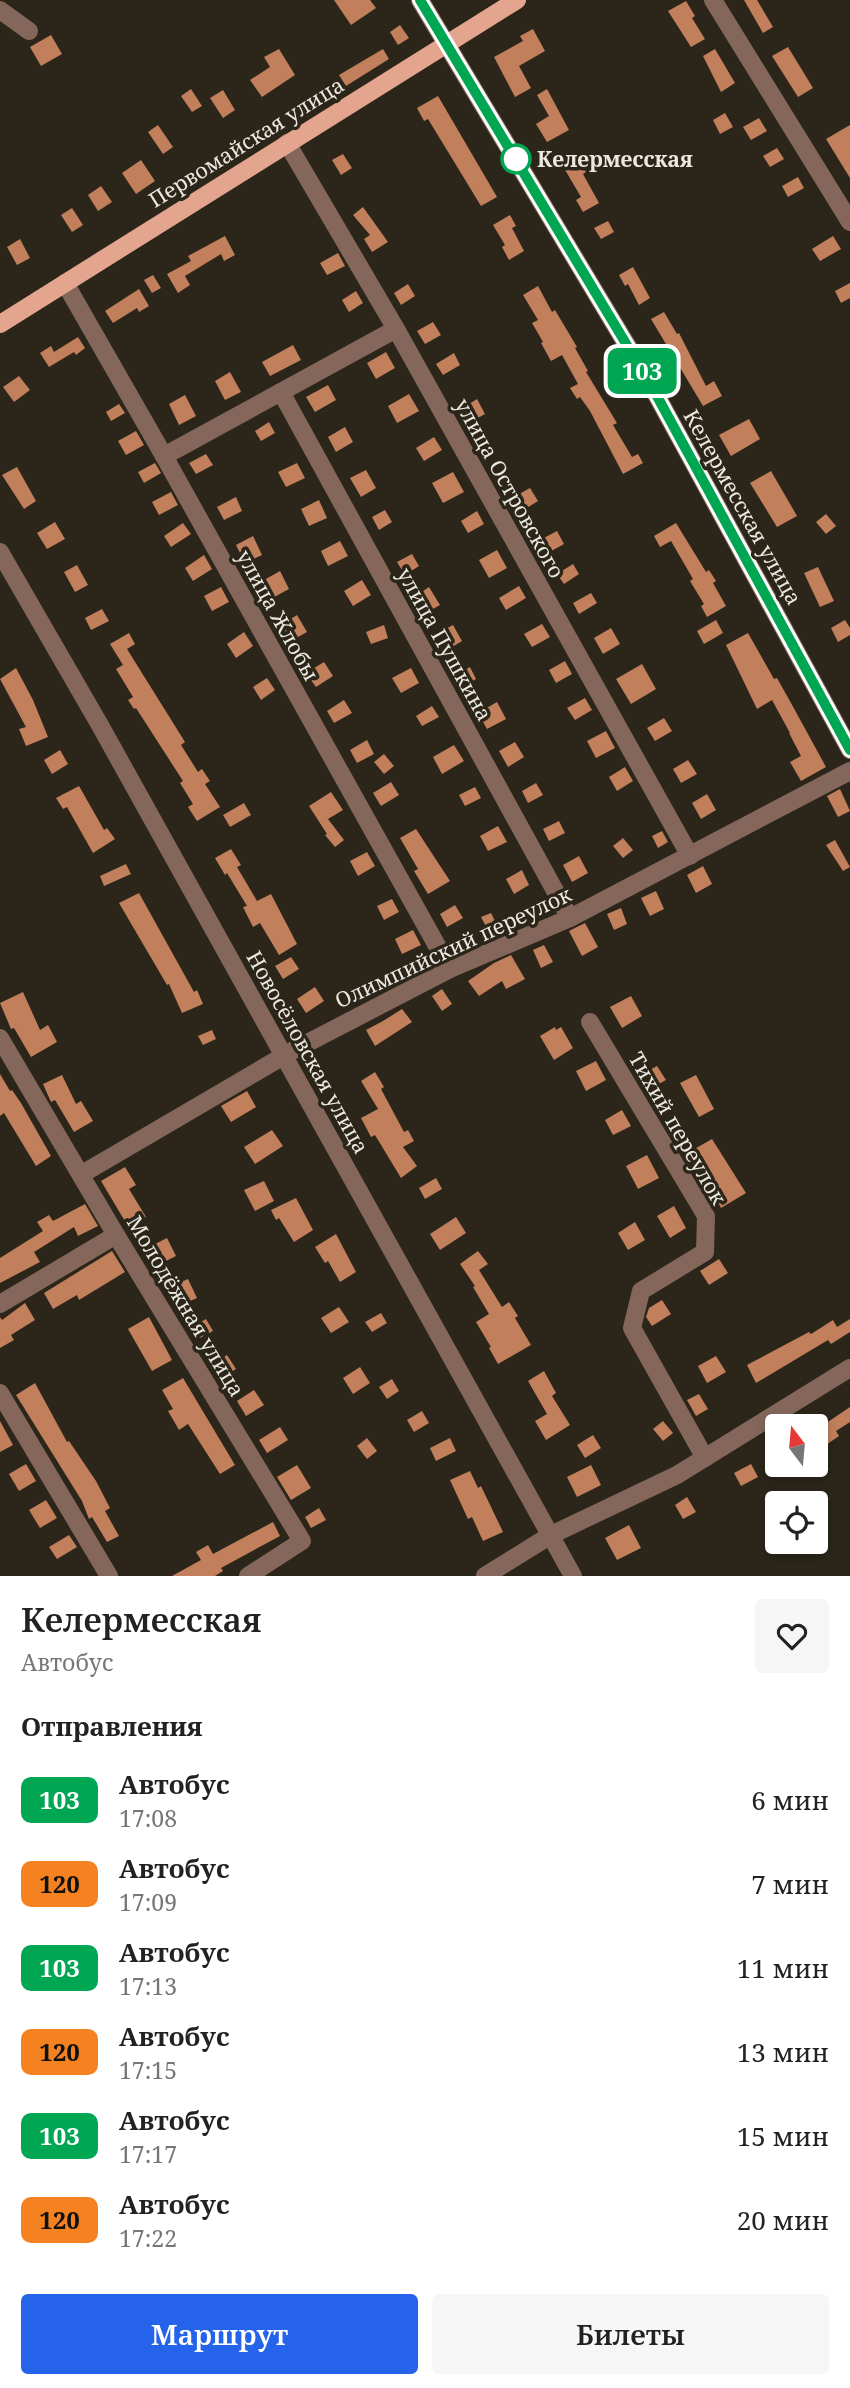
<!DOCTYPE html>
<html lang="ru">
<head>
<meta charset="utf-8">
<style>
	body { margin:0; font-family:"Noto Serif",serif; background:#f6f6f6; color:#222; height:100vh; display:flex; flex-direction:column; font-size:26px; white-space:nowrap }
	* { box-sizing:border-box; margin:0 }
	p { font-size:23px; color:#767676 }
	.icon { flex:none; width:38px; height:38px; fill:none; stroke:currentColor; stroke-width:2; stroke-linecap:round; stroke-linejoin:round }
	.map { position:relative; height:1576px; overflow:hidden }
	.panel { display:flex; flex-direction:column; background:#fff; flex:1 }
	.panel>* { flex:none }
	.badge { padding:0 14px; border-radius:10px; font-size:24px; line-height:46px }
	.needle { width:46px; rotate:344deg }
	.controls { position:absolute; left:765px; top:1414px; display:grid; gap:14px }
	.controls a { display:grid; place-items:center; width:63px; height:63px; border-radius:7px; background:#fff; box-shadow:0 4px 10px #0003; font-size:35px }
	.map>.badge { position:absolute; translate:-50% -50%; box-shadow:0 0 0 4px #fff }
	h2 { padding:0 21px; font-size:26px; line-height:63px }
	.round { display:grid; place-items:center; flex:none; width:74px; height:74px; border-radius:7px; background:#f6f6f6 }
	.summary { display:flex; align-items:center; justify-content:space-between; height:119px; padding:0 21px }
	h1 { font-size:33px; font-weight:600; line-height:52px }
	.cta { display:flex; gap:14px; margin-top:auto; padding:14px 21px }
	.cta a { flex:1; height:80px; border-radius:7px; background:#2563eb; color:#fff; font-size:28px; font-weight:600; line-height:80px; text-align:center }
	.cta a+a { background:#f6f6f6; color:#222 }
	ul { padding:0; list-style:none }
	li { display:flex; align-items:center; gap:21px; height:84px; padding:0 21px }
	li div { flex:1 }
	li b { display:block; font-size:26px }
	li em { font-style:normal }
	li .badge { min-width:77px; font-weight:700; text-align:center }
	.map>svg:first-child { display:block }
	.building { fill:#c17f5c }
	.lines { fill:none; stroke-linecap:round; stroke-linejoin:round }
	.minor { stroke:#84665b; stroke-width:18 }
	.major { stroke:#e3a58d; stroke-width:18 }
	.line-casing { stroke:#fff; stroke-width:16 }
	.line { stroke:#00a651; stroke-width:10 }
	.stop-dot { fill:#fff; stroke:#00a651; stroke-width:3.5 }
	.labels { text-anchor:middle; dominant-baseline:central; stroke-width:7; stroke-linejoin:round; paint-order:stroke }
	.street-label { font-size:21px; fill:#ebe8df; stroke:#2b2619 }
	.stop-label { font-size:21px; font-weight:bold; fill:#ebe8df; stroke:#2b2619; text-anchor:start }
</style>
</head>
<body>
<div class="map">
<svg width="850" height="1576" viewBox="0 0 850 1576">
	<rect width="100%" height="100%" fill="#2b2619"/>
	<g class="building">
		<polygon points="334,0 370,0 376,8 351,25"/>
		<polygon points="744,0 757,0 773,27 763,33"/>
		<polygon points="686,1 695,16 692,18 705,39 691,47 668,11"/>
		<polygon points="400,25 409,38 398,45 390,32"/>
		<polygon points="533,29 545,51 519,66 531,88 515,97 494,57 523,41 520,36"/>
		<polygon points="51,35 62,54 41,66 30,47"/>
		<polygon points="788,47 813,88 798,97 772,56"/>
		<polygon points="279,49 295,75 262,97 250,80 270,67 264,57"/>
		<polygon points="383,49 389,59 346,86 339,75"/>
		<polygon points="715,49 735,83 721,92 703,56"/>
		<polygon points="191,89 202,106 192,112 181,96"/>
		<polygon points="547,89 569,130 547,142 536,124 549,116 537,95"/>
		<polygon points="223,90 235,110 223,118 210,98"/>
		<polygon points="438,96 497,197 481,206 428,119 424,121 417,108"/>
		<polygon points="725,113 733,127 720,134 713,120"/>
		<polygon points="759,118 767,131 751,140 743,127"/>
		<polygon points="158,125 173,147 163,154 148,132"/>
		<polygon points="850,125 850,178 826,139"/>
		<polygon points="777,148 784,159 770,167 763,156"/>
		<polygon points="343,154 352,168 341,175 332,160"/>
		<polygon points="576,155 586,172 583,174 599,203 583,212 576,200 581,197 561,163"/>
		<polygon points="141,160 155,181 136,194 122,173"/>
		<polygon points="798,177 804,188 788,197 782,186"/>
		<polygon points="101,186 112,202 98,211 88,195"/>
		<polygon points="363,207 388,242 372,252 364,239 370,235 353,215"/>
		<polygon points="72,208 83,225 72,232 61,215"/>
		<polygon points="510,215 516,226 512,228 524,251 509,260 502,247 505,245 493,225"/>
		<polygon points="608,221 614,232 601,239 594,228"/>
		<polygon points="225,236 235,255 224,261 221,254 185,276 190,285 178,293 167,274 191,261 188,256"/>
		<polygon points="833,236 841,249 820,261 812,249"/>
		<polygon points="20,239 30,258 17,265 7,247"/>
		<polygon points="338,253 345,266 327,275 320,263"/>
		<polygon points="633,267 650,298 639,305 628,284 625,286 619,275"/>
		<polygon points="153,275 161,288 152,293 144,280"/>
		<polygon points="850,283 850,298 841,303 835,291"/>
		<polygon points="408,284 415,296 401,305 394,293"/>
		<polygon points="538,286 552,312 555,310 577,347 575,348 588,371 586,372 617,423 613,425 632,457 638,454 643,463 623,474 590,411 580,397 577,399 570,388 578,384 562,355 551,361 541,343 543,342 532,323 538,320 523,295"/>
		<polygon points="139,289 149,306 139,312 137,308 113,323 105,311"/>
		<polygon points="356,291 363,303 349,312 342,300"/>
		<polygon points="664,312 677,334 679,333 706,386 714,381 722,396 703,406 651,319"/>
		<polygon points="433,322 441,335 425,344 417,331"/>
		<polygon points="78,337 85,348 76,355 74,352 49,367 40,353 51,346 54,352"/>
		<polygon points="293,345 301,360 270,376 262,362"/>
		<polygon points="386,352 395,368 376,379 367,363"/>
		<polygon points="454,353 460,365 443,375 436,364"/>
		<polygon points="230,372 241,392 225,400 215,381"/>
		<polygon points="19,376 30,390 14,402 3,387"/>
		<polygon points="328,385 336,400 315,412 306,397"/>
		<polygon points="409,394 419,411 397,423 388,406"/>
		<polygon points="185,395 196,416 179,425 169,404"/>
		<polygon points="477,399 485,414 469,423 461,409"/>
		<polygon points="119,404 125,413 111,421 106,412"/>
		<polygon points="749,419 760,439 731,456 719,435"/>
		<polygon points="269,422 275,433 261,441 255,431"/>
		<polygon points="345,427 353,442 336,452 328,437"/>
		<polygon points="136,431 144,445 126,455 118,441"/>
		<polygon points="484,433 491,443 478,451 472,441"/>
		<polygon points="434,437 442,450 424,461 416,448"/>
		<polygon points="206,454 213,465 196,474 189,463"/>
		<polygon points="155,463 161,473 144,483 138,472"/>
		<polygon points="297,463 305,478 286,487 278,472"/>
		<polygon points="17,467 36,501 24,509 2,475"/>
		<polygon points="366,470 376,488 361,497 350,478"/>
		<polygon points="771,471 797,516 777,527 750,483"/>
		<polygon points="453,472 464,492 443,503 432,483"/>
		<polygon points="530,488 538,501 522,511 514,497"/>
		<polygon points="171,492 178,505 159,515 152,502"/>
		<polygon points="236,497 242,511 224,520 217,507"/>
		<polygon points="319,500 327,518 309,526 301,509"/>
		<polygon points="385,510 392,522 379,530 372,517"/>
		<polygon points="477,511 484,524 468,533 461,521"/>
		<polygon points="826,514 836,526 826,534 816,522"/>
		<polygon points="55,522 65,539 47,549 37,533"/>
		<polygon points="183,523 191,534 171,547 164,536"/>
		<polygon points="676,523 706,572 709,570 716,581 713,583 726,606 707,617 701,606 704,604 690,581 693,579 671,541 660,547 654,536"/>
		<polygon points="557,531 564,544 546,554 538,541"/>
		<polygon points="253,536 262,555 245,563 236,545"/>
		<polygon points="340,541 348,556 328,566 321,551"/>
		<polygon points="497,550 507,568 489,578 479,560"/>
		<polygon points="412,554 419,566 405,575 397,562"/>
		<polygon points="204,555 212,569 193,581 185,568"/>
		<polygon points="573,564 579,574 564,584 557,574"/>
		<polygon points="77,565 88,585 75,592 64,572"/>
		<polygon points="818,567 834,601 820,607 804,573"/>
		<polygon points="280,571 289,589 267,601 257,584"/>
		<polygon points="362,580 371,595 353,606 344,591"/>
		<polygon points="519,586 526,598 506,610 499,598"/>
		<polygon points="221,587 229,602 212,611 204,596"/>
		<polygon points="429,587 440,605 426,613 416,596"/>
		<polygon points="591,593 597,603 579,614 573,603"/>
		<polygon points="102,609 109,621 91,630 85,618"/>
		<polygon points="297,615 307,632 291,641 281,625"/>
		<polygon points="716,620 723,633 704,644 697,631"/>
		<polygon points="845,620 850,628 850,635 838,642 831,628"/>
		<polygon points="542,624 550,637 532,647 524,634"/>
		<polygon points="384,625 388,638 371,644 366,632"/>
		<polygon points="453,625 462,641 444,652 434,635"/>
		<polygon points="611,628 620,644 603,654 594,638"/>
		<polygon points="244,632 253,646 236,658 227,644"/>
		<polygon points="129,633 135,644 127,649 185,742 181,745 198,772 202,769 210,781 205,784 220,807 197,821 188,807 193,804 180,783 183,781 136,708 134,709 128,700 133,697 116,669 123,665 110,644"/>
		<polygon points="748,633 774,679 777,678 791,703 826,767 801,781 790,762 801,756 789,733 790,733 772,700 757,709 726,645"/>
		<polygon points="565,661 572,674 556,683 549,670"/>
		<polygon points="324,662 333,676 316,687 306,673"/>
		<polygon points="642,664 656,689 631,704 616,679"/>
		<polygon points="470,667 476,679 464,686 458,674"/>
		<polygon points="16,668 33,700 48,737 26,746 19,729 26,727 0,679"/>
		<polygon points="411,668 419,683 401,693 392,678"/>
		<polygon points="267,678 275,690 261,700 253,687"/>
		<polygon points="585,698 592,710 575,720 567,708"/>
		<polygon points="344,700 352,713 334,723 327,711"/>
		<polygon points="497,702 506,719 487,729 478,713"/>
		<polygon points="432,706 439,717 422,726 416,716"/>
		<polygon points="664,718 672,731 655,741 647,728"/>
		<polygon points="606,731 615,748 596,758 587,741"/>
		<polygon points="367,740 374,754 357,763 350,750"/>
		<polygon points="515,742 524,757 508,767 499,751"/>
		<polygon points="454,745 464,761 442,774 433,757"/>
		<polygon points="60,750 68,764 52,774 44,760"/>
		<polygon points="384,754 394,766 384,774 374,762"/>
		<polygon points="688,760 697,774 681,783 673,769"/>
		<polygon points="625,767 633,781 617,791 609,777"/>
		<polygon points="391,782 399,795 381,806 373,793"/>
		<polygon points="536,783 543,795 528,803 522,791"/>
		<polygon points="79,786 104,830 107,828 115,839 93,853 67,807 63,809 56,798"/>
		<polygon points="475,787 481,798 465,806 459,795"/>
		<polygon points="840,789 850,811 838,817 827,796"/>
		<polygon points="331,792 343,810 328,819 344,840 335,847 325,835 327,834 309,806"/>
		<polygon points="707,794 716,810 701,819 692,803"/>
		<polygon points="244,803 251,815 230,827 223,815"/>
		<polygon points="559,821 565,833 549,841 543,829"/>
		<polygon points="498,826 507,842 488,851 480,836"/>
		<polygon points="416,829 450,881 428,894 414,871 418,869 400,838"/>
		<polygon points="662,831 668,842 658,848 652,836"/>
		<polygon points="623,838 633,850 623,858 613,846"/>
		<polygon points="835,840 850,867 843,871 826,845"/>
		<polygon points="231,849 241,865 237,867 257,901 271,894 297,944 279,955 260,923 253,927 243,907 247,906 227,873 225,875 215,858"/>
		<polygon points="367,852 375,866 358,876 350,861"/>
		<polygon points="579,856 588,873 572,882 563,865"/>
		<polygon points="126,864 131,874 104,886 100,876"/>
		<polygon points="703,866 712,884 696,893 687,875"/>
		<polygon points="522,870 529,885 514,894 506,879"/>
		<polygon points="656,891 664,909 650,916 641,898"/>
		<polygon points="139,893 194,992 197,990 203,1004 182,1013 169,984 167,985 119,903"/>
		<polygon points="392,899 399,912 384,920 377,906"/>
		<polygon points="455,905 463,918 447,927 440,914"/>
		<polygon points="621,908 627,924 614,930 607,914"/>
		<polygon points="491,913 501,933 492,938 481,917"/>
		<polygon points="585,923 598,947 582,956 569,931"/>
		<polygon points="413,930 421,945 402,954 395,939"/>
		<polygon points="544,945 553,962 541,968 533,950"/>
		<polygon points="511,955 525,979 506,989 502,981 479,996 468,981 494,963"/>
		<polygon points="291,957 299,969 283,979 275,966"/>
		<polygon points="315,987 324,1001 306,1013 297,999"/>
		<polygon points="442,989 452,1004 442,1011 432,996"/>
		<polygon points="23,992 40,1030 48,1025 57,1042 31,1057 14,1028 11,1029 0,1003"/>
		<polygon points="631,996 642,1016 622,1028 610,1007"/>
		<polygon points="402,1009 412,1022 375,1046 366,1030 383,1021"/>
		<polygon points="555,1027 556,1030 561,1027 573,1048 554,1060 540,1036"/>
		<polygon points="212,1030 216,1039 203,1045 198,1036"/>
		<polygon points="596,1061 606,1080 586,1091 576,1071"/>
		<polygon points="657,1066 666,1080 657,1085 648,1071"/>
		<polygon points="375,1072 384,1087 381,1089 404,1132 408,1130 414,1141 403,1147 417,1166 401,1178 375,1135 371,1137 361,1118 378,1109 361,1081"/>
		<polygon points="0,1074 10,1091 12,1090 21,1103 51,1156 36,1166 4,1113 0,1116"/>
		<polygon points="62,1075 76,1104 81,1101 93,1121 74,1132 55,1100 51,1102 43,1084"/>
		<polygon points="696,1075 714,1109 699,1117 680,1083"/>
		<polygon points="247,1091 256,1107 231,1122 221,1106"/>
		<polygon points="622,1110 631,1126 613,1135 605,1120"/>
		<polygon points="272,1130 283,1146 255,1164 244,1147"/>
		<polygon points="712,1139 746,1193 721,1208 691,1151"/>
		<polygon points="647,1155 659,1178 638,1189 626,1166"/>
		<polygon points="125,1167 136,1185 129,1189 146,1217 129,1228 101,1181"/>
		<polygon points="436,1178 442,1189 425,1199 419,1188"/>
		<polygon points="264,1181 274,1201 255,1211 244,1190"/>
		<polygon points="296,1198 313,1230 294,1242 279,1218 276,1220 271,1210"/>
		<polygon points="85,1204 98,1226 78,1236 74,1227 34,1252 40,1262 0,1283 0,1258 43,1231 37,1222 49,1215 53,1221"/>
		<polygon points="674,1206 686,1228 670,1238 657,1216"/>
		<polygon points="456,1217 466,1233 440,1250 430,1234"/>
		<polygon points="635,1222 645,1240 628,1250 618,1233"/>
		<polygon points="336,1234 356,1272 340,1282 328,1261 325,1263 315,1247"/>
		<polygon points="167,1238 176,1256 154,1267 145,1249"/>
		<polygon points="112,1251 125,1272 79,1300 77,1295 53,1309 44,1293"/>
		<polygon points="478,1251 488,1264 479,1270 502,1307 509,1302 518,1316 515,1318 531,1345 498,1364 489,1348 491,1347 476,1322 489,1314 473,1287 475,1286 460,1264"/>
		<polygon points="719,1259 728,1273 709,1285 700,1271"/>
		<polygon points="188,1279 197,1298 176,1307 167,1288"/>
		<polygon points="662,1300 671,1314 652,1326 646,1317 649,1308"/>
		<polygon points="25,1303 35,1320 11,1335 14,1340 0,1348 0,1317 2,1320"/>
		<polygon points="339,1307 349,1322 331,1333 321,1318"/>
		<polygon points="381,1313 387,1323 372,1332 365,1322"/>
		<polygon points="149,1317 172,1360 152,1371 128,1329"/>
		<polygon points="206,1319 213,1331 198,1339 192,1327"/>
		<polygon points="850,1319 850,1332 831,1344 828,1340 756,1383 747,1365 809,1332 811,1334 833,1320 837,1327"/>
		<polygon points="227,1355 236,1369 223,1377 214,1364"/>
		<polygon points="716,1356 726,1372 707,1383 698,1366"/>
		<polygon points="360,1367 370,1383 353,1394 343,1378"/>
		<polygon points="544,1371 556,1393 552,1396 570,1425 546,1440 535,1421 547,1414 528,1381"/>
		<polygon points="183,1378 235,1465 220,1474 188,1424 179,1430 168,1411 173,1409 162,1390"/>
		<polygon points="392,1379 399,1391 387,1399 379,1387"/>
		<polygon points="35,1383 67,1442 69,1441 96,1481 110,1508 105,1511 119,1536 107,1542 92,1517 89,1519 82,1501 16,1395"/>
		<polygon points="254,1390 264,1405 246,1416 237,1401"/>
		<polygon points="699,1394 708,1409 696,1416 687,1400"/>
		<polygon points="850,1407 850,1422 836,1431 839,1436 823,1447 816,1435 816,1430"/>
		<polygon points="422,1411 429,1423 414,1432 407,1420"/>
		<polygon points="0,1421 13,1445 0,1452"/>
		<polygon points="663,1421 673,1433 663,1441 653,1429"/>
		<polygon points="280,1427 288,1440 267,1453 259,1440"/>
		<polygon points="593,1435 601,1448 585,1458 577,1445"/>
		<polygon points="367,1438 377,1451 367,1459 357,1446"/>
		<polygon points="450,1438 456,1451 436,1461 430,1448"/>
		<polygon points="26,1464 36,1481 19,1491 9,1474"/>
		<polygon points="751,1464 758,1477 741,1486 734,1473"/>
		<polygon points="297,1465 311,1488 291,1500 277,1477"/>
		<polygon points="591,1465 601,1485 577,1497 567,1477"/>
		<polygon points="470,1471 478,1488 481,1486 503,1532 483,1541 472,1517 468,1519 450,1480"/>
		<polygon points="687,1497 696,1512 683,1519 675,1505"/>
		<polygon points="46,1500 57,1518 40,1528 29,1510"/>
		<polygon points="319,1508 326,1520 311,1528 305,1517"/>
		<polygon points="273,1522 280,1536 221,1568 223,1571 215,1576 172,1576 201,1560 196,1552 208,1545 213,1554"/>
		<polygon points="629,1525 641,1548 617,1560 605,1538"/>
		<polygon points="69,1535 77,1547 57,1559 49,1547"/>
	</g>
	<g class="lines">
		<g class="minor">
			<polyline points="420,0 652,387 850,750"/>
			<polyline points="713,0 850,222"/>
			<polyline points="0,10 29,31"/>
			<polyline points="287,143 396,329 690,856"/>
			<polyline points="65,283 164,456 450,969"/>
			<polyline points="281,392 570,918"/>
			<polyline points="164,456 396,329"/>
			<polyline points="0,552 101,727 573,1576"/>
			<polyline points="590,1022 706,1216 705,1252 641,1291 632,1328 705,1458"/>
			<polyline points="0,1038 116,1235 302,1541 248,1576"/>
			<polyline points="82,1174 292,1051 450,969 570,918 850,771"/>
			<polyline points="0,1304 116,1235"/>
			<polyline points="0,1393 109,1576"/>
			<polyline points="485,1576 551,1535 677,1475 850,1368"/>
		</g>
		<polyline class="major" points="0,324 517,0"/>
	</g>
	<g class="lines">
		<g class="line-casing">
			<polyline id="line" points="420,0 652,387 850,750"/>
		</g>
		<use href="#line" class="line"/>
	</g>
	<circle class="stop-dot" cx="516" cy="159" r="14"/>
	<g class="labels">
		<g class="street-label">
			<text transform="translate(246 142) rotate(-32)">Первомайская улица</text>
			<text transform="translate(510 488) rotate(61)">улица Островского</text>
			<text transform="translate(743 507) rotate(61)">Келермесская улица</text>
			<text transform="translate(278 615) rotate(61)">улица Жлобы</text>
			<text transform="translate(445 644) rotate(61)">улица Пушкина</text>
			<text transform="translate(453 947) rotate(-25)">Олимпийский переулок</text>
			<text transform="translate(308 1052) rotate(61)">Новосёловская улица</text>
			<text transform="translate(678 1128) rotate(60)">Тихий переулок</text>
			<text transform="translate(186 1306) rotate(59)">Молодёжная улица</text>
		</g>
		<g class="stop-label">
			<text x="537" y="159">Келермесская</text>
		</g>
	</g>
</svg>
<div class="controls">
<a><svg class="needle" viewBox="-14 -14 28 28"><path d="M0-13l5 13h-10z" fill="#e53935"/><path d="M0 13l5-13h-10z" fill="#767676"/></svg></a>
<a><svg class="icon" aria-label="locate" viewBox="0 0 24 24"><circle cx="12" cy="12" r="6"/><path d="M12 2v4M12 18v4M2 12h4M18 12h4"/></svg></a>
</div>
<b class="badge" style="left:642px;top:371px;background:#00a651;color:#fff">103</b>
</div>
<section class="panel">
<div class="summary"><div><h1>Келермесская</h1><p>Автобус</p></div><a class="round"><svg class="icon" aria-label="heart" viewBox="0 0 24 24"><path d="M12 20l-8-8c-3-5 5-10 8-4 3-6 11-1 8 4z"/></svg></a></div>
<h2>Отправления</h2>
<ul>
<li><span class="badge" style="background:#00a651;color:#fff">103</span><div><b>Автобус</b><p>17:08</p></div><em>6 мин</em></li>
<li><span class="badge" style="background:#f58220;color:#111">120</span><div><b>Автобус</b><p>17:09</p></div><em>7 мин</em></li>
<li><span class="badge" style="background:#00a651;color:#fff">103</span><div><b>Автобус</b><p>17:13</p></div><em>11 мин</em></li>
<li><span class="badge" style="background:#f58220;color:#111">120</span><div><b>Автобус</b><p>17:15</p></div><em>13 мин</em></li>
<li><span class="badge" style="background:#00a651;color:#fff">103</span><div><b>Автобус</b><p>17:17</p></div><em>15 мин</em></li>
<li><span class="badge" style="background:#f58220;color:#111">120</span><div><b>Автобус</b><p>17:22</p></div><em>20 мин</em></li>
</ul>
<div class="cta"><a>Маршрут</a><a>Билеты</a></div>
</section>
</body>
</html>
